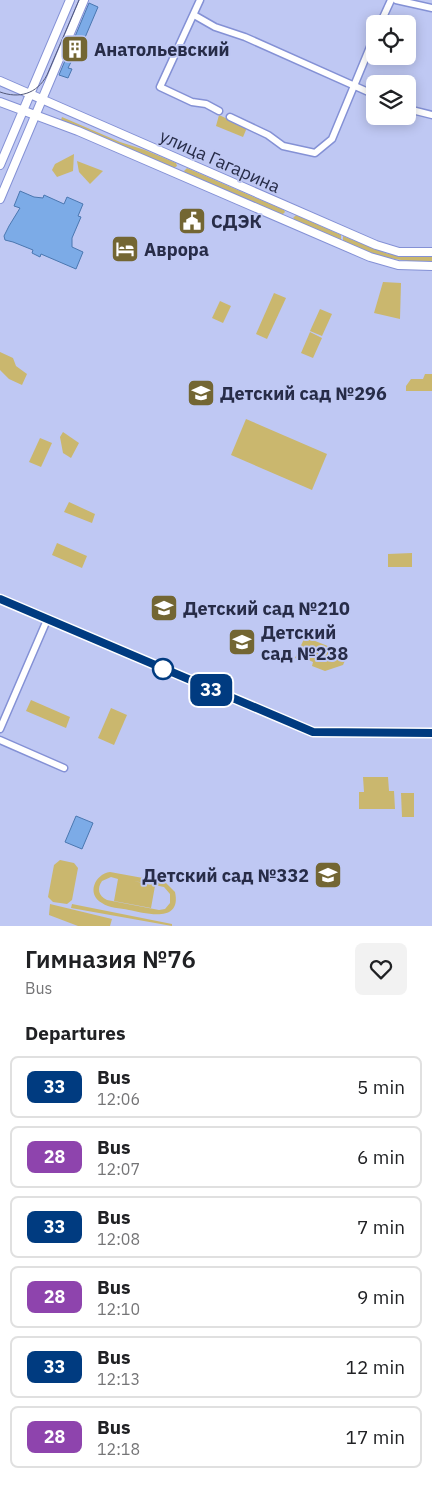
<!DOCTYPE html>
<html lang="en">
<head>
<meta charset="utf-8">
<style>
	body { margin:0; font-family:"IBM Plex Sans",sans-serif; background:#f2f2f2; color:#202124; height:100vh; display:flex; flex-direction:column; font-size:19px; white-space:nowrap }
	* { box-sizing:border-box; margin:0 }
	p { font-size:16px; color:#757577 }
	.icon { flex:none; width:28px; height:28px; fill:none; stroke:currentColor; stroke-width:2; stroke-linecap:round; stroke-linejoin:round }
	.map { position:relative; height:926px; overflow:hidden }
	.sheet { display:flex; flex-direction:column; background:#fff; flex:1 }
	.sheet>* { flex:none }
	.badge { padding:0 10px; border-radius:8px; font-size:18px; line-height:32px }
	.fabs { position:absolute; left:366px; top:15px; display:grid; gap:10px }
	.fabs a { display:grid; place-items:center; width:50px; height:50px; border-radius:8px; background:#fff; box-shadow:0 2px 12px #0003; font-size:25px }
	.map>.badge { position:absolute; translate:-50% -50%; box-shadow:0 0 0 2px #fff }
	h2 { padding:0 25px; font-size:19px; line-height:45px }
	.round { display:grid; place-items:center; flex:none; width:52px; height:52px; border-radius:8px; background:#f2f2f2 }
	.headline { display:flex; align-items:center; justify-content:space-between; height:85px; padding:0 25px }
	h1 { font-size:24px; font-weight:600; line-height:38px }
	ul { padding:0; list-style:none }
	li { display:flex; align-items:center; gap:15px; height:62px; margin:0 10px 8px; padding:0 15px; border:2px solid #e0e0e0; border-radius:8px }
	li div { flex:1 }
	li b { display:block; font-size:19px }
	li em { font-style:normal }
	li .badge { min-width:55px; font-weight:700; text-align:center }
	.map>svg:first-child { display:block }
	.green { fill:#cab76e; fill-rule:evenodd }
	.building { fill:#7cabe7; stroke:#4a77b0 }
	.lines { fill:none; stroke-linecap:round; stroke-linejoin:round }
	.minor-casing { stroke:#8491d5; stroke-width:9 }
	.major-casing { stroke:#8491d5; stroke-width:10 }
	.minor { stroke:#fff; stroke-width:6 }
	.major { stroke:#fff; stroke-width:8 }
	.tram { stroke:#515777; stroke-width:1 }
	.line-casing { stroke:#fff; stroke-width:11 }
	.line { stroke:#003b80; stroke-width:8 }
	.stop-dot { fill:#fff; stroke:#003b80; stroke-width:2.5 }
	.labels { text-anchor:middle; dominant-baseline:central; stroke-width:4; stroke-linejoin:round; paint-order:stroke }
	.poi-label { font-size:18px; font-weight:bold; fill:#272c48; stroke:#bfc8f3; text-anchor:start }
	.street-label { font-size:18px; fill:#272c48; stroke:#bfc8f3 }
</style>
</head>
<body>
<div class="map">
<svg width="432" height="926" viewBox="0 0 432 926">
	<rect width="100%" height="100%" fill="#bfc8f3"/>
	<g class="green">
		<polygon points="219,115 245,127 246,130 243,137 216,126"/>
		<polygon points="62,117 120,142 145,150 176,163 177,166 174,168 61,120"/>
		<polygon points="74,154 73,171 57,177 52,170 55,164"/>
		<polygon points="77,161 103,171 90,184 79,172"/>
		<polygon points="187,168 284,210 285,212 282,215 185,173 184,171"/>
		<polygon points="296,215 341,235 341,241 296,221 293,218"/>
		<path d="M343,236L388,254L432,256V262C395,262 376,256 343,241Z"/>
		<polygon points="383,282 401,283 400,319 374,313"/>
		<polygon points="274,293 286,298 267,339 256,334"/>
		<polygon points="220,301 231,306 223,323 212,318"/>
		<polygon points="320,309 332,314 322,336 310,331"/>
		<polygon points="310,332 322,338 313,358 301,353"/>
		<polygon points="0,352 13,358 16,366 27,374 22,385 9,379 0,370"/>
		<polygon points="425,374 432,374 432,391 406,391 406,386 411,379 423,379"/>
		<polygon points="246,419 327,454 312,490 231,455"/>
		<polygon points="63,432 79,443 71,458 63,453 60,437"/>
		<polygon points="40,438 52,443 41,467 29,462"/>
		<polygon points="69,502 95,514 92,523 64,512"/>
		<polygon points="57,543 87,556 82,568 52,555"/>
		<polygon points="412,553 412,567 388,567 388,554"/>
		<polygon points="305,637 348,654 343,665 325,671 312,666 313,662 300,656 298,659 295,658"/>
		<polygon points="31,700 70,717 66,728 26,711"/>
		<polygon points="111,708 127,715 114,745 98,738"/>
		<polygon points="363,777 388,777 389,791 394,791 395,809 359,809 359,792 364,792"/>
		<polygon points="401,793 414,793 414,817 402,817"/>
		<polygon points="60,860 74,863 78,868 72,900 67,904 53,902 48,897 54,865"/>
		<path d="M110,872L165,882L175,892C182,924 145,913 129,910C120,908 109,908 102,903C86,894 95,874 110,872ZM111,877L118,879L114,901L151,908L155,886L134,881L164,887L170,894V903L165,909L159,910L107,900C98,896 97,888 102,881Z"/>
		<polygon points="50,904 112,919 110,926 78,926 49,915"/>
		<polygon points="72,904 172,924 172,926 71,908"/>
	</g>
	<g class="building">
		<polygon points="89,3 98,7 75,61 72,60 68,68 72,69 68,78 59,75"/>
		<polygon points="20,191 34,197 43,198 44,195 64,204 67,197 83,204 78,216 81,217 72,238 72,247 83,252 76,269 41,254 40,257 32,253 33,250 13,242 5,240 4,236 9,226 20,208 14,206"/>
		<polygon points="76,816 93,823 82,849 65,842"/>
	</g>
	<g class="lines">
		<g class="minor-casing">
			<g id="minor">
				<polyline points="200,0 160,87 192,102 206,104 219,111"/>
				<polyline points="396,0 432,8"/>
				<polyline points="194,15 215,27 245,37 375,95"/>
				<polyline points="380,24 391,0"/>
				<polyline points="408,109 432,115"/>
				<polyline points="230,117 268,135 283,146 315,153 332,139 375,35"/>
				<polyline points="0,599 313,732 432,733"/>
				<polyline points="0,729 47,620"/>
				<polyline points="0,740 64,768"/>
			</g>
		</g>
		<g class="major-casing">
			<g id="major">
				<polyline points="0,81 376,245 399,252 432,252"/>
				<polyline points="0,102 78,131 370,257 398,265 432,266"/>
				<polyline points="0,165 70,0"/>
				<polyline points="0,199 84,0"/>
			</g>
		</g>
		<use href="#minor" class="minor"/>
		<use href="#major" class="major"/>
		<path class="tram" d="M0,92C19,99 37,94 47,75L79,0"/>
	</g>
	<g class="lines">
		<g class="line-casing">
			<polyline id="line" points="0,599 313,732 432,733"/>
		</g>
		<use href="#line" class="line"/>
	</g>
	<defs>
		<g id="building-square" transform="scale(1.4375)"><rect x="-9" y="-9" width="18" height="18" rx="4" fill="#736633" stroke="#bfc8f3"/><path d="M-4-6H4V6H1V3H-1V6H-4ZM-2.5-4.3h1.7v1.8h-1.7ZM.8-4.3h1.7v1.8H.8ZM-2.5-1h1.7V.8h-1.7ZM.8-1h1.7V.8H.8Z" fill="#fff"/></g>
		<g id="civic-square" transform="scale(1.4375)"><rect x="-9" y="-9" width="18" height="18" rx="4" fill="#736633" stroke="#bfc8f3"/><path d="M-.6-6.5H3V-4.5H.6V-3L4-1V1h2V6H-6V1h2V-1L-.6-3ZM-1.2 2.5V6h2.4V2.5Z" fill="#fff"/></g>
		<g id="hotel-square" transform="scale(1.4375)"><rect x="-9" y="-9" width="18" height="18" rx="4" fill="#736633" stroke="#bfc8f3"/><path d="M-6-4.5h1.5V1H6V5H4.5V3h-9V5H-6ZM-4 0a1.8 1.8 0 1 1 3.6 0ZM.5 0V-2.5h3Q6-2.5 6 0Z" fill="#fff"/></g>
		<g id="school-square" transform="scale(1.4375)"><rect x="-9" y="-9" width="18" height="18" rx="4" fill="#736633" stroke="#bfc8f3"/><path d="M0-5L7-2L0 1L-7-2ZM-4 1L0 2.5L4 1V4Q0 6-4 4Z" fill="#fff"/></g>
	</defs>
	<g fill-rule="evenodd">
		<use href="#building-square" x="75" y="49"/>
		<use href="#civic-square" x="192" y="221"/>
		<use href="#hotel-square" x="125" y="249"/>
		<use href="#school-square" x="201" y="393"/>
		<use href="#school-square" x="164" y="608"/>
		<use href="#school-square" x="242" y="642"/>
		<use href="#school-square" x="328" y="875"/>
	</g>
	<circle class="stop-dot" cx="163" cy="669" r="10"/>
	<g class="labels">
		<g class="poi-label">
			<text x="94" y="49">Анатольевский</text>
			<text x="211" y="221">СДЭК</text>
			<text x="144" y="249">Аврора</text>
			<text x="220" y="393">Детский сад №296</text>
			<text x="183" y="608">Детский сад №210</text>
			<text x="261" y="632">Детский<tspan x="261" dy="21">сад №238</tspan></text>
			<text x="309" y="875" text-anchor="end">Детский сад №332</text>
		</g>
		<g class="street-label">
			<text transform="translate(220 161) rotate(24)">улица Гагарина</text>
		</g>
	</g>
</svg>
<div class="fabs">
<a><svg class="icon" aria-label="locate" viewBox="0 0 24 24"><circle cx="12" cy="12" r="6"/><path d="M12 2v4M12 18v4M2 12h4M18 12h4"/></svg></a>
<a><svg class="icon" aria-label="layers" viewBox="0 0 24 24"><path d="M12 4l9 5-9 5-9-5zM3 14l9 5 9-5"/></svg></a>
</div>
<b class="badge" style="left:211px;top:690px;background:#003b80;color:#fff">33</b>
</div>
<section class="sheet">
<div class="headline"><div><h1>Гимназия №76</h1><p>Bus</p></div><a class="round"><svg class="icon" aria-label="heart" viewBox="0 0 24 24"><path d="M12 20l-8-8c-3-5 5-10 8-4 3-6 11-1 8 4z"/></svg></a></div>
<h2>Departures</h2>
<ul>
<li><span class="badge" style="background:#003b80;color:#fff">33</span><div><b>Bus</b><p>12:06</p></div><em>5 min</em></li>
<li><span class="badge" style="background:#8e44ad;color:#fff">28</span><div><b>Bus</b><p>12:07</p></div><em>6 min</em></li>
<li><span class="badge" style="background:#003b80;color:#fff">33</span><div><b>Bus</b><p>12:08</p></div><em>7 min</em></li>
<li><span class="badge" style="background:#8e44ad;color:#fff">28</span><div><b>Bus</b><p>12:10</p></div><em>9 min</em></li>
<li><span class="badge" style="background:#003b80;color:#fff">33</span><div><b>Bus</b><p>12:13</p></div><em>12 min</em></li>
<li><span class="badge" style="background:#8e44ad;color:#fff">28</span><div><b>Bus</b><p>12:18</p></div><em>17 min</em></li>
</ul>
</section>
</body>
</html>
